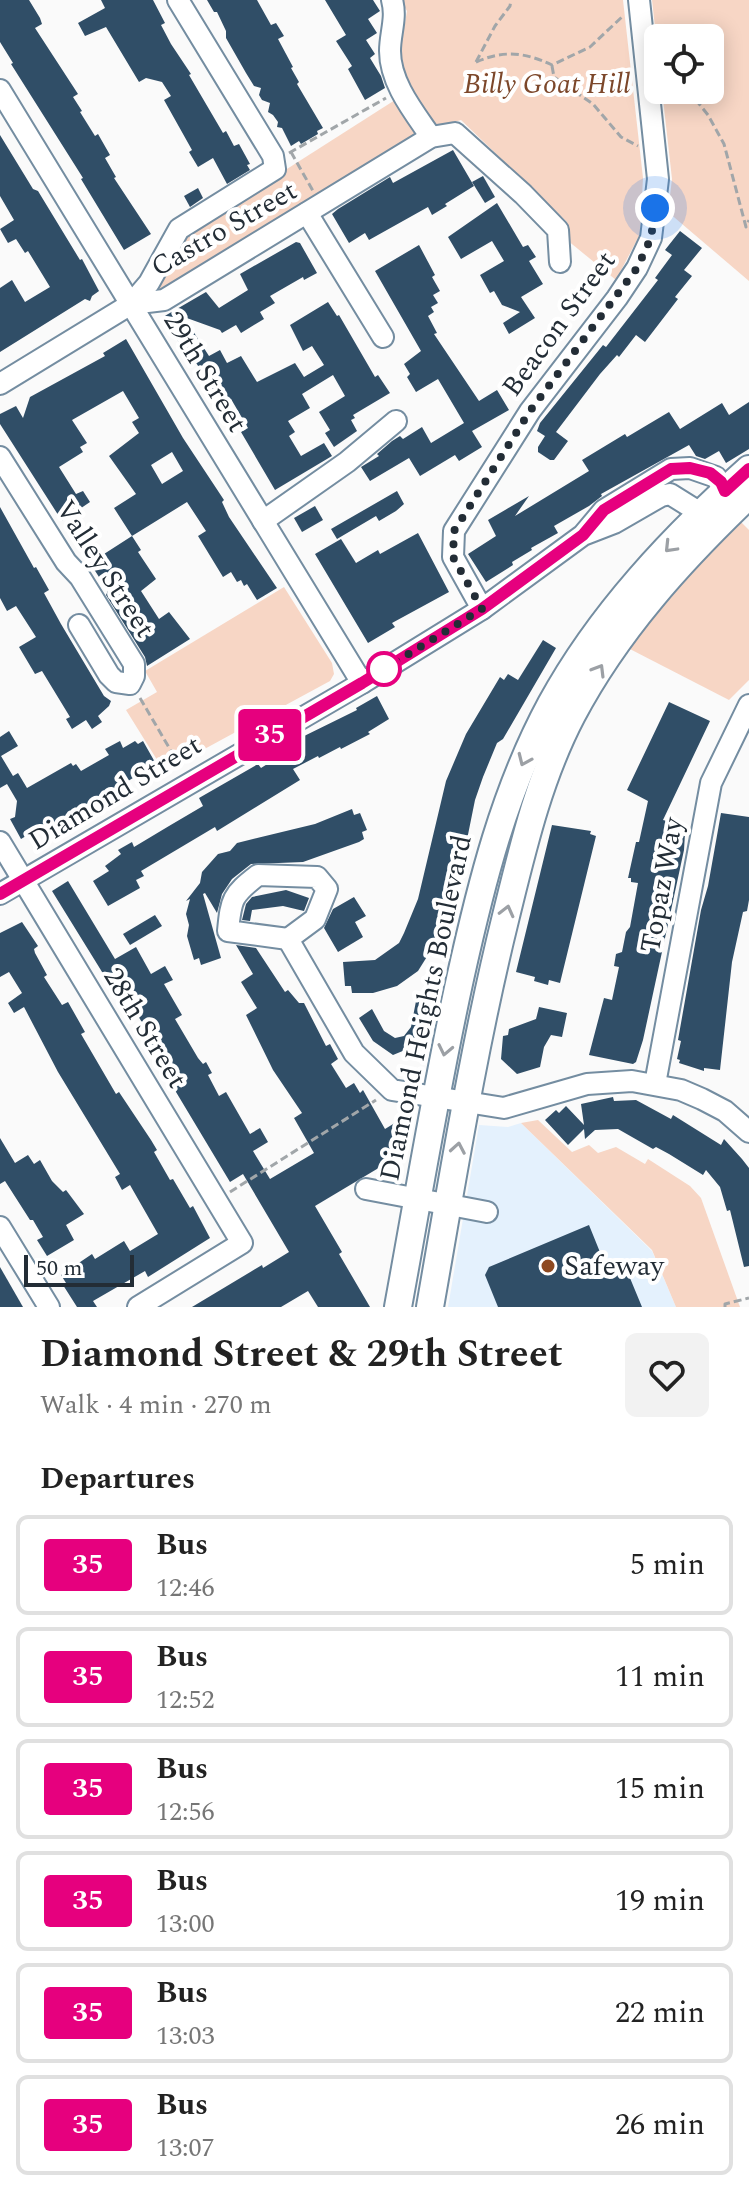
<!DOCTYPE html>
<html lang="en">
<head>
<meta charset="utf-8">
<style>
	body { margin:0; font-family:Spectral,serif; background:#f2f2f2; color:#222; height:100vh; display:flex; flex-direction:column; font-size:30px; white-space:nowrap }
	* { box-sizing:border-box; margin:0 }
	p { font-size:26px; color:#767676 }
	.icon { flex:none; width:44px; height:44px; fill:none; stroke:currentColor; stroke-width:2; stroke-linecap:round; stroke-linejoin:round }
	.map { position:relative; height:1307px; overflow:hidden }
	.side { display:flex; flex-direction:column; background:#fff; flex:1 }
	.side>* { flex:none }
	.badge { padding:0 16px; border-radius:6px; font-size:28px; line-height:52px }
	.controls { position:absolute; left:644px; top:24px; display:grid; gap:16px }
	.controls a { display:grid; place-items:center; width:80px; height:80px; border-radius:12px; background:#fff; box-shadow:0 4px 20px #0003; font-size:40px }
	.scale { position:absolute; left:24px; bottom:20px; width:110px; box-sizing:border-box; padding-left:8px; border:4px solid #232d36; border-top:0; font-size:22px; line-height:28px; white-space:nowrap; color:#232d36; -webkit-text-stroke:6px #fff; paint-order:stroke }
	.you { position:absolute; width:40px; height:40px; margin:-20px; border:6px solid #fff; border-radius:50%; background:#1a73e8; box-shadow:0 0 0 12px #1a73e833 }
	.map>.badge { position:absolute; translate:-50% -50%; box-shadow:0 0 0 4px #fff }
	h2 { padding:0 40px; font-size:30px; line-height:72px }
	.round { display:grid; place-items:center; flex:none; width:84px; height:84px; border-radius:12px; background:#f2f2f2 }
	.head { display:flex; align-items:center; justify-content:space-between; height:136px; padding:0 40px }
	h1 { font-size:38px; font-weight:700; line-height:60px }
	ul { padding:0; list-style:none }
	li { display:flex; align-items:center; gap:24px; height:100px; margin:0 16px 12px; padding:0 24px; border:4px solid #e0e0e0; border-radius:12px }
	li div { flex:1 }
	li b { display:block; font-size:30px }
	li em { font-style:normal }
	li .badge { min-width:88px; font-weight:700; text-align:center }
	.map>svg:first-child { display:block }
	.built { fill:#e4f1fd }
	.green { fill:#f7d6c5 }
	.building { fill:#304e67; fill-rule:evenodd }
	.lines { fill:none; stroke-linecap:round; stroke-linejoin:round }
	.minor-casing { stroke:#748da1; stroke-width:24 }
	.major-casing { stroke:#748da1; stroke-width:30 }
	.path { stroke:#a1a6a9; stroke-width:3; stroke-dasharray:8 4; stroke-linecap:butt }
	.minor { stroke:#fff; stroke-width:20 }
	.major { stroke:#fff; stroke-width:26 }
	.oneway { stroke:#9ca0a5 }
	.line-casing { stroke:#fff; stroke-width:18 }
	.line { stroke:#e6007e; stroke-width:12 }
	.walk { stroke:#232d36; stroke-width:8; stroke-dasharray:0 14.4 }
	.stop-dot { fill:#fff; stroke:#e6007e; stroke-width:4 }
	.poi-dot { fill:#8e4920; stroke:#fff; stroke-width:3 }
	.labels { text-anchor:middle; dominant-baseline:central; stroke-width:8; stroke-linejoin:round; paint-order:stroke }
	.park-label { font-size:28px; font-style:italic; fill:#7c472a; stroke:#fff }
	.street-label { font-size:28px; fill:#232d36; stroke:#fff }
	.poi-label { font-size:28px; fill:#232d36; stroke:#fff; text-anchor:start }
</style>
</head>
<body>
<div class="map">
<svg width="749" height="1307" viewBox="0 0 749 1307">
	<rect width="100%" height="100%" fill="#fafafa"/>
	<polygon class="built" points="521,1123 652,1251 676,1307 448,1307 479,1125 508,1127"/>
	<g class="green">
		<polygon points="400,0 623,0 643,178 640,234 616,280 567,240 567,222 461,120 437,127 409,88 400,53 407,11"/>
		<polygon points="652,0 749,0 749,281 668,212 672,179 662,90 710,90 710,38 658,38 658,54"/>
		<polygon points="395,100 416,135 170,289 150,292 182,236"/>
		<polygon points="738,519 749,530 749,680 729,700 624,646"/>
		<polygon points="284,587 332,663 334,674 330,681 164,771 126,710 157,692 145,671"/>
		<polygon points="538,1120 572,1152 589,1145 598,1153 616,1147 645,1164 648,1159 690,1186 701,1198 740,1307 676,1307 652,1250 521,1123"/>
	</g>
	<g class="building">
		<polygon points="0,0 29,0 40,18 42,24 35,28 78,94 73,97 82,111 80,112 95,136 98,134 110,155 105,158 116,177 114,178 151,234 124,250 81,179 83,178 11,64 13,63 0,42"/>
		<polygon points="101,0 153,0 165,23 161,25 171,44 191,74 189,75 223,133 226,131 234,146 239,144 250,164 247,165 250,170 227,184 213,158 198,167 189,152 192,150 164,100 171,96 162,82 146,78 139,82 106,27 85,36 78,23 105,8"/>
		<polygon points="207,0 257,0 271,25 276,23 284,36 278,39 293,67 291,68 299,82 297,84 323,128 317,131 318,134 301,144 299,141 291,146 282,128 277,127 278,122 273,115 268,112 270,103 262,100 259,95 261,88 254,86 246,73 226,38 226,31 217,12 214,12"/>
		<polygon points="325,0 373,0 380,11 368,19 377,33 366,40 375,54 370,58 381,76 385,88 365,100 348,69 352,66 336,41 346,35"/>
		<polygon points="0,135 33,189 38,191 80,260 82,259 99,291 92,296 90,301 85,299 0,352 0,288 12,280 25,302 50,287 28,251 25,253 16,239 8,243 0,229 14,220 0,196"/>
		<polygon points="453,150 474,186 445,204 447,206 432,215 428,207 369,240 365,233 349,243 332,214 338,209 390,177 393,183"/>
		<polygon points="483,176 495,197 485,203 472,182"/>
		<polygon points="198,188 203,198 190,207 184,196"/>
		<polygon points="497,203 523,247 528,245 536,257 529,261 543,284 521,297 535,318 509,334 503,323 520,312 502,305 494,291 490,293 480,275 504,261 492,241 461,259 448,237"/>
		<polygon points="680,231 702,248 684,270 692,276 675,297 678,299 645,342 636,335 619,357 617,355 600,374 556,432 568,441 554,460 550,460 538,452 538,447 545,436 537,431 540,423 603,345 606,347 658,280 655,278 672,255 665,250"/>
		<polygon points="296,242 300,243 317,273 304,280 303,277 270,296 275,303 260,312 264,319 241,333 236,325 222,333 220,330 184,317 209,356 220,350 227,363 241,356 257,382 295,363 304,377 324,365 312,346 303,351 290,325 328,302 337,316 339,315 375,377 378,375 390,393 353,415 355,418 351,420 357,431 334,447 325,433 330,430 319,412 345,396 333,375 302,394 310,408 288,421 295,432 289,436 301,456 324,443 332,456 275,490 241,432 248,428 231,399 222,404 188,350 186,351 181,346 163,317 206,292 219,308 248,290 240,274"/>
		<polygon points="419,245 435,275 432,277 440,291 433,295 438,303 431,307 434,312 428,316 437,333 434,334 479,401 497,390 509,410 472,431 482,447 459,461 455,455 420,476 409,458 370,481 361,467 379,456 377,454 392,441 400,436 403,439 422,427 431,443 464,423 438,379 416,392 407,377 410,374 404,364 421,351 375,271"/>
		<path d="M126,339L183,438L224,500L222,502L229,517L277,588L257,600L247,584L244,586L241,580L237,582L231,572L223,577L198,536L206,531L187,502L132,536L114,508L136,494L109,456L139,433L132,422L139,418L123,391L72,420L87,443L80,447L83,452L59,467L76,494L83,491L90,502L62,521L0,424V414L16,406L23,418L30,397L105,356L103,353ZM172,452L183,471L162,484L151,465Z"/>
		<polygon points="749,402 749,449 726,463 719,451 705,459 696,456 689,445 601,494 602,496 589,506 554,526 558,533 531,548 532,550 512,562 513,565 486,582 468,554 496,536 488,520 529,496 515,516 589,471 582,460 625,434 627,437 669,412 680,429 722,403 729,415"/>
		<polygon points="397,491 404,504 396,511 379,521 376,516 337,539 331,529"/>
		<polygon points="315,506 323,520 302,532 294,518"/>
		<polygon points="0,507 34,568 36,567 49,590 44,593 61,624 104,696 111,701 109,706 98,716 102,722 92,729 86,720 72,729 66,719 70,717 42,671 35,674 19,647 36,637 16,606 7,611 0,598"/>
		<polygon points="418,533 449,592 392,623 395,627 368,643 315,554 341,539 356,563 378,550 380,554"/>
		<polygon points="132,536 141,550 138,552 156,579 141,591 159,619 169,612 190,639 147,666 145,657 106,595 108,591 90,563"/>
		<polygon points="543,640 556,648 503,739 497,743 483,777 475,800 456,894 431,957 428,955 418,971 397,986 373,993 352,993 351,986 345,986 343,962 375,960 399,943 404,933 418,899 446,781 466,734 500,677 504,680 508,674 518,680"/>
		<polygon points="377,696 389,719 368,732 370,734 341,749 340,747 319,758 318,756 293,769 300,780 217,831 215,827 141,871 144,876 136,880 140,888 108,906 93,881 109,871 105,866 121,854 118,850 132,842 134,847 169,826 203,806 199,798 258,764 261,768 296,746 294,741 357,710 356,708"/>
		<polygon points="669,702 710,721 663,820 674,823 673,828 685,833 684,850 643,1040 636,1062 633,1064 589,1055 604,998 612,1000 619,967 614,966 616,954 622,952 626,932 630,927 638,883 631,882 631,878 628,878 636,842 639,842 648,801 627,790"/>
		<polygon points="9,731 18,746 1,756 13,776 18,773 27,788 71,763 73,766 76,764 81,771 109,755 105,749 120,741 123,748 135,741 138,744 143,741 156,764 54,826 51,821 21,839 10,819 15,817 17,801 7,784 0,788 0,737"/>
		<polygon points="352,809 354,815 360,813 367,830 362,832 364,839 359,842 303,862 251,864 232,879 222,894 217,913 205,893 203,894 221,958 201,965 199,958 194,960 187,936 189,925 186,914 190,899 186,901 200,883 202,872 218,854 230,851 237,843 315,824"/>
		<polygon points="721,813 749,817 749,900 747,911 743,912 732,962 720,1070 704,1068 704,1071 679,1063 680,1060 677,1059 681,1041 678,1040 701,910 708,886"/>
		<polygon points="552,825 591,831 590,834 596,836 560,983 549,980 548,985 534,981 535,977 516,972"/>
		<polygon points="68,881 115,959 136,947 151,974 165,966 173,980 164,984 182,1015 175,1019 198,1058 203,1064 206,1062 212,1073 208,1075 219,1096 226,1092 250,1134 260,1128 268,1142 253,1151 270,1179 314,1153 294,1118 302,1113 273,1070 246,1015 257,1008 241,982 253,974 236,945 256,948 285,992 288,990 299,1003 304,1003 326,1046 330,1044 338,1059 331,1064 346,1088 354,1083 360,1093 363,1090 385,1129 398,1121 404,1132 393,1138 400,1150 395,1153 397,1157 315,1206 342,1252 339,1254 370,1307 318,1307 308,1291 281,1307 192,1307 262,1265 263,1268 289,1252 243,1174 230,1182 152,1052 141,1026 143,1024 127,998 121,991 115,992 107,980 52,891"/>
		<polygon points="286,890 309,898 304,911 283,906 252,910 250,921 242,920 246,904 252,897"/>
		<polygon points="354,897 366,916 355,922 363,937 338,952 324,928 333,909"/>
		<polygon points="155,915 162,926 130,945 123,934"/>
		<polygon points="22,922 38,946 34,949 35,953 47,975 44,977 62,1005 68,1002 85,1032 81,1034 116,1094 119,1092 151,1140 157,1150 154,1152 170,1180 173,1179 190,1208 193,1206 210,1238 148,1277 145,1271 93,1301 97,1307 77,1307 63,1285 66,1283 61,1275 92,1254 95,1259 124,1241 130,1251 158,1234 130,1185 122,1190 115,1177 120,1174 58,1072 24,1007 14,1013 8,1003 22,993 9,972 0,977 0,933"/>
		<polygon points="417,996 432,1000 422,1043 393,1055 373,1041 359,1018 372,1009 384,1031 395,1038 404,1036 411,1027"/>
		<polygon points="539,1007 567,1013 562,1037 551,1035 544,1047 540,1067 517,1074 501,1059 503,1036 508,1035 509,1029 536,1019"/>
		<polygon points="613,1097 614,1101 636,1100 671,1119 673,1115 721,1145 724,1139 742,1159 749,1168 749,1266 744,1267 730,1210 727,1211 720,1187 706,1170 703,1175 669,1154 656,1147 653,1149 618,1129 595,1130 585,1139 584,1129 568,1145 545,1120 556,1110 559,1113 566,1106 584,1125 581,1104"/>
		<polygon points="0,1138 15,1163 28,1155 34,1164 40,1160 52,1181 63,1192 66,1190 84,1214 66,1225 74,1240 47,1256 37,1240 43,1237 33,1220 30,1220 5,1181 0,1184"/>
		<polygon points="589,1225 608,1272 625,1266 642,1307 498,1307 485,1275 489,1267"/>
		<polygon points="0,1267 23,1307 0,1307"/>
	</g>
	<g class="lines">
		<g class="minor-casing">
			<g id="minor">
				<path d="M392,0C397,18 390,33 390,51C390,83 414,112 431,137"/>
				<polyline points="0,90 362,683"/>
				<polyline points="307,213 383,337"/>
				<polyline points="131,304 149,283 179,229 275,169 273,156 178,0"/>
				<polyline points="0,384 131,304 164,300 431,137 455,133 523,194 558,230 560,262"/>
				<polyline points="0,457 66,562 80,577 134,664 134,676 130,684 116,682 109,675 79,625"/>
				<polyline points="263,521 347,462 396,421"/>
				<polyline points="482,609 453,557 454,531 530,411 617,298 637,268 651,238 658,179 639,0"/>
				<polyline points="0,842 242,1243 138,1307"/>
				<path d="M258,875L317,877L327,889L315,919L288,939L228,931C231,899 232,895 258,875Z"/>
				<polyline points="0,894 362,683 482,609 583,535 604,510 671,469 690,468 716,477 725,491 726,518 702,514 670,494 661,496 614,523 583,535"/>
				<polyline points="288,939 354,1053 392,1090 504,1108 587,1084 632,1081 681,1090 702,1099 725,1111 749,1132"/>
				<polyline points="655,1084 711,783 749,705"/>
				<polyline points="366,1189 487,1212"/>
				<polyline points="0,1227 49,1307"/>
			</g>
		</g>
		<g class="major-casing">
			<g id="major">
				<path d="M398,1307C418,1198 436,1088 460,979C481,884 504,791 551,704C600,614 673,537 749,469"/>
				<path d="M430,1307C453,1176 474,1045 506,916C523,847 539,778 572,715C617,630 680,561 749,495"/>
			</g>
		</g>
		<g class="path">
			<path d="M476,62C504,50 524,52 552,65L590,47L623,16"/>
			<polyline points="476,62 495,26 510,6 511,0"/>
			<polyline points="552,66 554,77 593,104 621,137 638,146"/>
			<polyline points="688,90 708,115 724,144 746,227 749,220"/>
			<polyline points="291,152 313,191"/>
			<polyline points="289,153 386,98"/>
			<polyline points="140,698 181,768"/>
			<polyline points="230,1192 376,1100"/>
			<polyline points="725,1307 725,1304 749,1298"/>
		</g>
		<use href="#minor" class="minor"/>
		<use href="#major" class="major"/>
	</g>
	<defs><path id="oneway-chevron" d="M-2-3.5L2.5 0L-2 3.5" fill="none" stroke-width="1.6" stroke-linecap="round" stroke-linejoin="round" transform="scale(2)"/></defs>
	<g class="oneway">
		<use href="#oneway-chevron" transform="translate(670 547) rotate(134)"/>
		<use href="#oneway-chevron" transform="translate(599 670) rotate(-59)"/>
		<use href="#oneway-chevron" transform="translate(524 760) rotate(114)"/>
		<use href="#oneway-chevron" transform="translate(507 911) rotate(-76)"/>
		<use href="#oneway-chevron" transform="translate(445 1050) rotate(102)"/>
		<use href="#oneway-chevron" transform="translate(458 1148) rotate(-80)"/>
	</g>
	<g class="lines">
		<g class="line-casing">
			<polyline id="line" points="0,894 362,683 482,609 583,535 604,510 671,469 690,468 710,473 721,482 725,491 749,469"/>
		</g>
		<use href="#line" class="line"/>
		<polyline class="walk" points="384,669 482,609 453,557 454,531 530,411 637,268 651,238 655,208"/>
	</g>
	<circle class="stop-dot" cx="384" cy="669" r="16"/>
	<circle class="poi-dot" cx="548" cy="1266" r="8"/>
	<g class="labels">
		<g class="park-label">
			<text x="547" y="84">Billy Goat Hill</text>
		</g>
		<g class="street-label">
			<text transform="translate(224 229) rotate(-30)">Castro Street</text>
			<text transform="translate(559 324) rotate(-54)">Beacon Street</text>
			<text transform="translate(205 372) rotate(59)">29th Street</text>
			<text transform="translate(105 569) rotate(57)">Valley Street</text>
			<text transform="translate(115 793) rotate(-31)">Diamond Street</text>
			<text transform="translate(662 885) rotate(-80)">Topaz Way</text>
			<text transform="translate(426 1008) rotate(-78)">Diamond Heights Boulevard</text>
			<text transform="translate(145 1028) rotate(59)">28th Street</text>
		</g>
		<g class="poi-label">
			<text x="564" y="1266">Safeway</text>
		</g>
	</g>
</svg>
<div class="controls">
<a><svg class="icon" aria-label="locate" viewBox="0 0 24 24"><circle cx="12" cy="12" r="6"/><path d="M12 2v4M12 18v4M2 12h4M18 12h4"/></svg></a>
</div>
<div class="scale">50 m</div>
<div class="you" style="left:655px;top:208px"></div>
<b class="badge" style="left:270px;top:735px;background:#e6007e;color:#fff">35</b>
</div>
<section class="side">
<div class="head"><div><h1>Diamond Street &amp; 29th Street</h1><p>Walk · 4 min · 270 m</p></div><a class="round"><svg class="icon" aria-label="heart" viewBox="0 0 24 24"><path d="M12 20l-8-8c-3-5 5-10 8-4 3-6 11-1 8 4z"/></svg></a></div>
<h2>Departures</h2>
<ul>
<li><span class="badge" style="background:#e6007e;color:#fff">35</span><div><b>Bus</b><p>12:46</p></div><em>5 min</em></li>
<li><span class="badge" style="background:#e6007e;color:#fff">35</span><div><b>Bus</b><p>12:52</p></div><em>11 min</em></li>
<li><span class="badge" style="background:#e6007e;color:#fff">35</span><div><b>Bus</b><p>12:56</p></div><em>15 min</em></li>
<li><span class="badge" style="background:#e6007e;color:#fff">35</span><div><b>Bus</b><p>13:00</p></div><em>19 min</em></li>
<li><span class="badge" style="background:#e6007e;color:#fff">35</span><div><b>Bus</b><p>13:03</p></div><em>22 min</em></li>
<li><span class="badge" style="background:#e6007e;color:#fff">35</span><div><b>Bus</b><p>13:07</p></div><em>26 min</em></li>
</ul>
</section>
</body>
</html>
